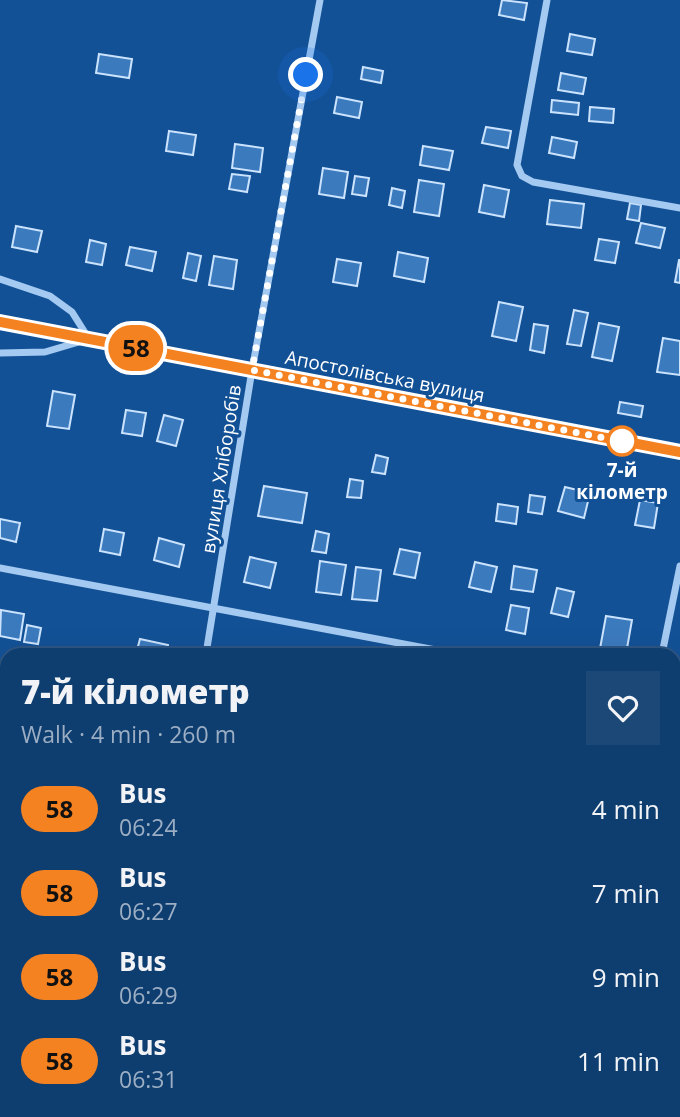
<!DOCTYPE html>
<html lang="en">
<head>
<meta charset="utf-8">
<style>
	body { margin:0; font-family:"Open Sans",sans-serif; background:#1c4878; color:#f1f3f6; height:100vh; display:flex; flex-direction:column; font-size:26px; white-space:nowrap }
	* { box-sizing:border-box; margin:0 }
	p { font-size:23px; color:#9baec3 }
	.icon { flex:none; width:38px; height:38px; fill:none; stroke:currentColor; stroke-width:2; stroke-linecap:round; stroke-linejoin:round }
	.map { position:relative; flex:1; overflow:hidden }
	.sheet { position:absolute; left:0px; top:648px; width:681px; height:471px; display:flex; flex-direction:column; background:#0e3d70; border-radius:21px 21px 0 0; box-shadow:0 7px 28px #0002,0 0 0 2px #2e5683 }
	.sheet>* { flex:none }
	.badge { padding:0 14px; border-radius:23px; font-size:24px; line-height:46px }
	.you { position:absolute; width:35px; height:35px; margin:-18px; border:5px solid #fff; border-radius:50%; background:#1a73e8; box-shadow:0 0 0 10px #1a73e833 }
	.map>.badge { position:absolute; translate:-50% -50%; box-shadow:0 0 0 4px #fff }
	.round { display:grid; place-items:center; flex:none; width:74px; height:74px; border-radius:0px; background:#1c4878 }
	.headline { display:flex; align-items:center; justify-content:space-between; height:119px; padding:0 21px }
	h1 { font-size:33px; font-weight:800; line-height:52px }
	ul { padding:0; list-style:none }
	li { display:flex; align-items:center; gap:21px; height:84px; padding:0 21px }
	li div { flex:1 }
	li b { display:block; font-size:26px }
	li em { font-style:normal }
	li .badge { min-width:77px; font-weight:700; text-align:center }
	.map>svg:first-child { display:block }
	.building { fill:#3c7abe; stroke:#cbe3fd; stroke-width:2 }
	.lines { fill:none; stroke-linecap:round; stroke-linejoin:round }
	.minor { stroke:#a4caf2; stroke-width:7 }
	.tertiary { stroke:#a4caf2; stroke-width:12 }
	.line-casing { stroke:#fff; stroke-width:16 }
	.line { stroke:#f58220; stroke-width:10 }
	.walk { stroke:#fff; stroke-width:7; stroke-dasharray:0 12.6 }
	.stop-dot { fill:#fff; stroke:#f58220; stroke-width:3.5 }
	.labels { text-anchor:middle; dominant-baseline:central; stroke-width:6; stroke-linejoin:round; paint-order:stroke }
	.street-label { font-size:19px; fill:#fff; stroke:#135196 }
	.stop-label { font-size:19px; font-weight:bold; fill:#fff; stroke:#135196 }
</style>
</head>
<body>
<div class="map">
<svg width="680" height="1117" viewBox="0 0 680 1117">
	<rect width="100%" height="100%" fill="#135196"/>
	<g class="building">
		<polygon points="502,0 527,3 524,20 499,15"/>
		<polygon points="570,34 595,39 592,55 567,51"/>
		<polygon points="99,54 132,59 129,78 96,73"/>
		<polygon points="363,67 383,71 381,83 361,79"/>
		<polygon points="561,73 586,78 583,94 558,90"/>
		<polygon points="337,97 362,102 359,118 334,113"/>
		<polygon points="552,100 579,103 578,115 551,112"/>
		<polygon points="590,107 614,109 613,123 589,121"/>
		<polygon points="486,127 511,131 508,148 482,143"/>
		<polygon points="169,131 196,135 193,155 166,151"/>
		<polygon points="552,137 577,142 574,158 549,153"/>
		<polygon points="235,144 263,148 260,172 232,168"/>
		<polygon points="423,146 453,151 449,170 420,165"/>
		<polygon points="323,168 348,172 344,198 319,194"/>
		<polygon points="232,174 250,176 247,192 229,189"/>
		<polygon points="355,176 369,178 366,196 352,194"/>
		<polygon points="419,180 444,184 439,216 414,212"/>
		<polygon points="484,185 509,190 504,217 479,212"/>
		<polygon points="392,188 405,191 402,208 389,205"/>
		<polygon points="550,200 584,204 581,228 547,224"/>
		<polygon points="630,203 641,205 639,221 627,219"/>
		<polygon points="641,223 665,228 660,248 636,243"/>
		<polygon points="16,226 42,231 37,252 12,247"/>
		<polygon points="599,239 619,242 615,263 595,260"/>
		<polygon points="90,240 106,244 102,265 86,262"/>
		<polygon points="130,247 156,252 152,271 126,265"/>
		<polygon points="398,252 428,258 424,282 394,276"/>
		<polygon points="188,253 201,256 196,281 183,278"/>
		<polygon points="214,256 237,260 233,289 209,285"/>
		<polygon points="337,259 361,263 357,286 333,282"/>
		<polygon points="679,260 680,260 680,283 675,282"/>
		<polygon points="499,302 523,307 516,341 492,336"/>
		<polygon points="574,310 588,313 581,346 567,344"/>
		<polygon points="599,323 619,327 612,361 592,357"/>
		<polygon points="534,324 548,326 544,353 530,350"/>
		<polygon points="663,338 680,341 680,375 657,372"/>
		<polygon points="53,391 75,395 69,429 47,426"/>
		<polygon points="620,402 643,406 641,417 618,413"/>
		<polygon points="126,410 146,413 142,436 122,433"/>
		<polygon points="164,415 183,420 176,446 157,441"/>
		<polygon points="376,455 388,458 385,474 372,472"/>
		<polygon points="350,479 363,481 361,498 347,497"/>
		<polygon points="264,486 307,493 302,523 258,516"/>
		<polygon points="565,487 590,493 584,518 558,511"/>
		<polygon points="530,495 545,497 542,514 528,512"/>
		<polygon points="640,500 658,503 654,528 635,525"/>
		<polygon points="498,504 518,507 516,524 496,521"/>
		<polygon points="0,519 20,523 16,542 0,538"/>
		<polygon points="104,529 124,533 120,555 100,551"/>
		<polygon points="316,531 329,534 326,553 312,551"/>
		<polygon points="159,538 184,545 179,567 154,560"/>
		<polygon points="400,549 420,553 415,578 394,574"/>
		<polygon points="250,557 276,563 270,588 244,582"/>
		<polygon points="320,561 346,565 341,595 316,592"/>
		<polygon points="475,562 497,567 491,592 469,587"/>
		<polygon points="514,566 537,570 533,592 511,589"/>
		<polygon points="356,567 381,570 377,601 352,599"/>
		<polygon points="557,588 574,592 568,617 551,613"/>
		<polygon points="511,605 529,608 525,634 506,630"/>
		<polygon points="1,610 24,614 20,640 0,636"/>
		<polygon points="606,616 632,620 626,654 599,654"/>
		<polygon points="27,625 41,628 38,644 24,642"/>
		<polygon points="140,639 168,645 166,654 136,654"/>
		<polygon points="388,649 412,654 386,654"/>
		<polygon points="0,680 7,681 7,708 0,707"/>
		<polygon points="675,806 680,807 680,833 674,831"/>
		<polygon points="674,874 680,875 680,901 674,900"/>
		<polygon points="674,1061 680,1063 680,1079 674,1078"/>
		<polygon points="49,1111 81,1111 80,1117 48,1117"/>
		<polygon points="366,1111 397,1111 396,1117"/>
		<polygon points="408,1111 427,1111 426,1117 407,1115"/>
		<polygon points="622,1111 649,1111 648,1117 621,1117"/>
	</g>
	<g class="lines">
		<g class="minor">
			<polyline points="547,0 517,165 522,176 533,182 680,208"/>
			<polyline points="0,279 50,296 72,312 89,339 45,352 0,353"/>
			<polyline points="0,568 457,654"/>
			<polyline points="206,654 252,370 320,0"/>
			<polyline points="662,654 680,566"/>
			<polyline points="119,1117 120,1111"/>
			<polyline points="343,1117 344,1111"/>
			<polyline points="573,1117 574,1111"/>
		</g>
		<polyline class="tertiary" points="0,322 680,452"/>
	</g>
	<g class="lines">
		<g class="line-casing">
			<polyline id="line" points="0,322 680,452"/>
		</g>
		<use href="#line" class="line"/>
		<polyline class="walk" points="306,75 252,370 626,442 622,441"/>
	</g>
	<circle class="stop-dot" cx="622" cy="441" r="14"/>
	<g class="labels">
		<g class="street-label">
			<text transform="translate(385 376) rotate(11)">Апостолівська вулиця</text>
			<text transform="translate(221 469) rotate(-81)">вулиця Хліборобів</text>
		</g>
		<g class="stop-label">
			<text x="622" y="470">7-й<tspan x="622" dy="22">кілометр</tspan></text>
		</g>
	</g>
</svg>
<div class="you" style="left:306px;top:75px"></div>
<b class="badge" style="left:136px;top:348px;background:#f58220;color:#111">58</b>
<section class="sheet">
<div class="headline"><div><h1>7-й кілометр</h1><p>Walk · 4 min · 260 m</p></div><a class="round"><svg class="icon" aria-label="heart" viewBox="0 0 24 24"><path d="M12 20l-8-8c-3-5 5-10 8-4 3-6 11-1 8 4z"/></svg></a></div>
<ul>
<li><span class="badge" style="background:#f58220;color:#111">58</span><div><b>Bus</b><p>06:24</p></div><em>4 min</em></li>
<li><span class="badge" style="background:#f58220;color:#111">58</span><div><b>Bus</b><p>06:27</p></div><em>7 min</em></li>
<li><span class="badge" style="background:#f58220;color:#111">58</span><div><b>Bus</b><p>06:29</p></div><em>9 min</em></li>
<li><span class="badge" style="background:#f58220;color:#111">58</span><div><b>Bus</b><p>06:31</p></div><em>11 min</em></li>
</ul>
</section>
</div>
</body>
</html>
